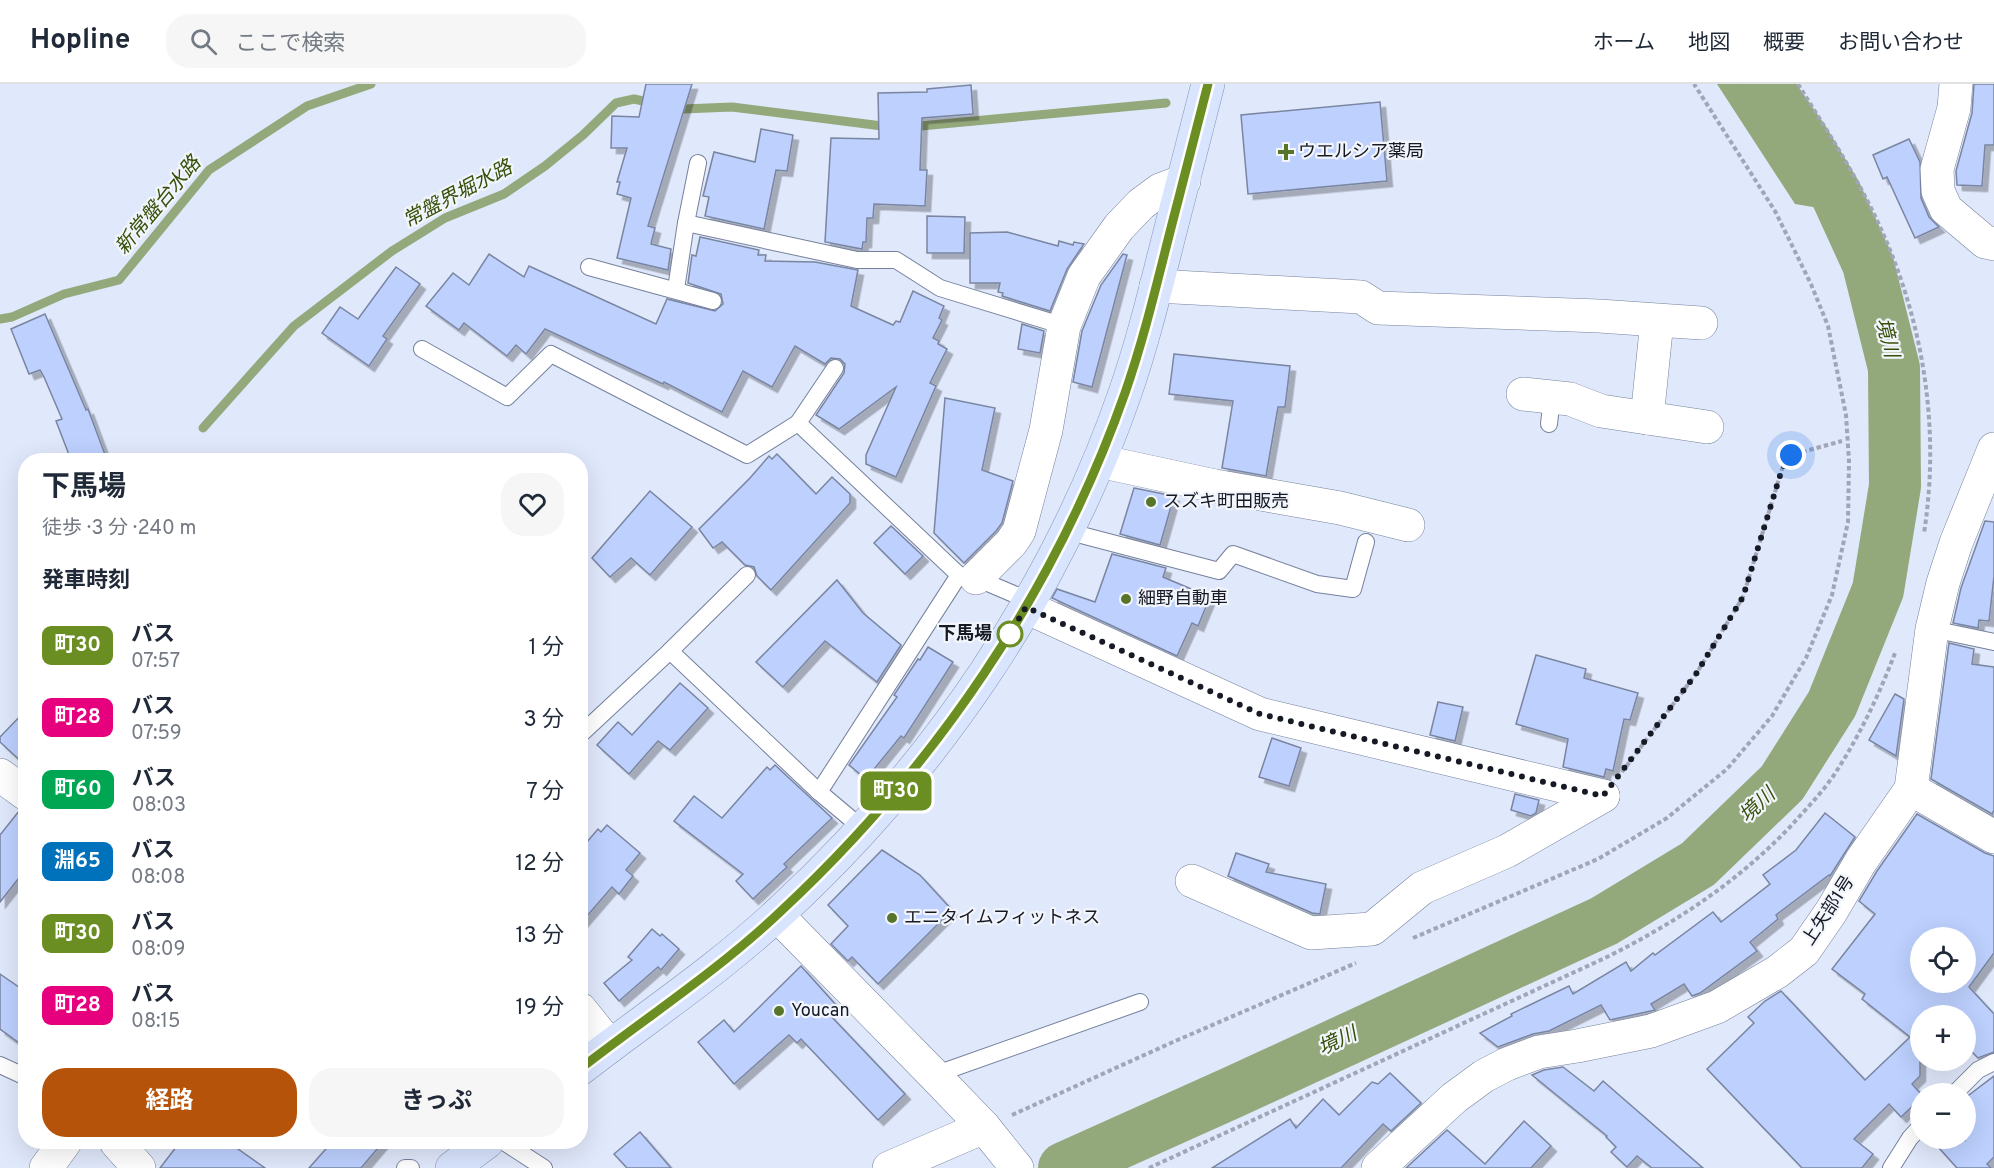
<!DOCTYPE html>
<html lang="ja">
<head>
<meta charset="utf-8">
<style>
	body { margin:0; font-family:Overpass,"Noto Sans JP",sans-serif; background:#f6f6f7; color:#1f2937; height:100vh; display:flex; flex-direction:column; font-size:22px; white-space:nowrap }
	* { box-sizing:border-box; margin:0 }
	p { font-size:20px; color:#747a83 }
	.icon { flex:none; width:33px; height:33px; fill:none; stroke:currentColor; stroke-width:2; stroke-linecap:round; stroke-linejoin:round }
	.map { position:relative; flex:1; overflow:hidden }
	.side { position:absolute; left:18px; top:369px; width:570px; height:696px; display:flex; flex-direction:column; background:#fff; border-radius:24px; box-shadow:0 6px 24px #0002 }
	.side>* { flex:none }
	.badge { padding:0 12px; border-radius:9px; font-size:21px; line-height:39px }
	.buttons { position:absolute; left:1910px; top:843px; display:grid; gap:12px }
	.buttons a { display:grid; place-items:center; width:66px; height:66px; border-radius:50%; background:#fff; box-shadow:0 6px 24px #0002; font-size:30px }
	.you { position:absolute; width:30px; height:30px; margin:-15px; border:4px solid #fff; border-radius:50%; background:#1a73e8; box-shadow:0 0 0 9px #1a73e833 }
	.map>.badge { position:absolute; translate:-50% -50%; box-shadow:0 0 0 3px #fff }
	h2 { padding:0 24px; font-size:22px; line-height:54px }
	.round { display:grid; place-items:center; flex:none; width:63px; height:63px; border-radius:24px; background:#f6f6f7 }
	.summary { display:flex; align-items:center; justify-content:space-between; height:102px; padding:0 24px }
	h1 { font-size:28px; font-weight:700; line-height:45px }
	.primary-button { display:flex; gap:12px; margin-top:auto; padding:12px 24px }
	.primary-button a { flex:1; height:69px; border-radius:24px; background:#b45309; color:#fff; font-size:24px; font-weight:700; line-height:69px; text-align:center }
	.primary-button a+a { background:#f6f6f7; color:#1f2937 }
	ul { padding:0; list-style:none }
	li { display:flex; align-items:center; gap:18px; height:72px; padding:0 24px }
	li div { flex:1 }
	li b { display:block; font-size:22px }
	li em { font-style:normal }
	li .badge { min-width:66px; font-weight:700; text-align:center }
	header { display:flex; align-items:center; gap:36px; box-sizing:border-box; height:84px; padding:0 30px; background:#fff; border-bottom:2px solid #e0e1e3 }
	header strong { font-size:28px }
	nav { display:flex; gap:33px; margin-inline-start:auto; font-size:21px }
	.search { width:420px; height:54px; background:#f6f6f7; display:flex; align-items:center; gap:15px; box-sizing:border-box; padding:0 21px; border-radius:24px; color:#747a83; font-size:22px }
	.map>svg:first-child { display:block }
	.water { fill:#93a87b }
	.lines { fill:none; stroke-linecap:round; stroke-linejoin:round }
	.stream { stroke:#93a87b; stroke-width:9 }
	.river { stroke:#93a87b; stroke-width:52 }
	.building { fill:#bdd0fe; stroke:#7985a1; stroke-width:1.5; fill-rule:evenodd; filter:url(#shadow) }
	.lane-casing { stroke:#75819d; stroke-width:18 }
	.street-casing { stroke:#75819d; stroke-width:34 }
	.primary-casing { stroke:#8492b2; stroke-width:34 }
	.path { stroke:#a0a6b7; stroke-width:4; stroke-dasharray:4.5 3; stroke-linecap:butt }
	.lane { stroke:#fff; stroke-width:16 }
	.street { stroke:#fff; stroke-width:33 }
	.primary { stroke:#d9e4fe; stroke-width:33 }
	.line-casing { stroke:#fff; stroke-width:14 }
	.line { stroke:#6b8e23; stroke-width:9 }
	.walk { stroke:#161a25; stroke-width:6; stroke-dasharray:0 10.8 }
	.poi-dot { fill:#57752a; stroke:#f2f5fb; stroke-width:2 }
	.stop-dot { fill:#fff; stroke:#6b8e23; stroke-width:3 }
	.labels { text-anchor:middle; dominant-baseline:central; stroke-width:4.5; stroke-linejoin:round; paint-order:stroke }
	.poi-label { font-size:18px; fill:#161a25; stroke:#f2f5fb; text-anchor:start }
	.stop-label { font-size:18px; font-weight:bold; fill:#161a25; stroke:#f2f5fb; text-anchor:end }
	.street-label { font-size:18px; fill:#161a25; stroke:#f2f5fb }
	.water-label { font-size:20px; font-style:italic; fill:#375009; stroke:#f2f5fb }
</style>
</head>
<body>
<header>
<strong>Hopline</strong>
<div class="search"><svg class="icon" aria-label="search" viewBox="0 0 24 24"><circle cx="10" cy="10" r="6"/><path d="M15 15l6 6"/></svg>ここで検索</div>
<nav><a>ホーム</a><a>地図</a><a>概要</a><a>お問い合わせ</a></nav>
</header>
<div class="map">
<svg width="1994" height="1084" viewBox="0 0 1994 1084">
	<defs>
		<filter id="shadow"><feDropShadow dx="5.5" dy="5.5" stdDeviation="0" flood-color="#0004"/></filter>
	</defs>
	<rect width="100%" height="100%" fill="#e0e8fb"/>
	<polygon class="water" points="1717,0 1783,0 1853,112 1869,151 1825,125 1795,120"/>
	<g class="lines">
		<g class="stream">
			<polyline points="675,23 683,25 732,23 890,43"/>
			<polyline points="910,43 1166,19"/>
			<polyline points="0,235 12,233 64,210 119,196 209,86 307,22 371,0"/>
			<polyline points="203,344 294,242 392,167 445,134 504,110 545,82 583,51 616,19 634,15 652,19"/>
		</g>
		<polyline class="river" points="1064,1084 1231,1009 1604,837 1698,780 1782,699 1832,620 1878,506 1895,402 1894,284 1868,180 1836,110 1803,55 1765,0"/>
	</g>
	<g class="building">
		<polygon points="646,0 692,0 648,142 655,144 651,160 671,165 668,186 617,174 631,114 617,110 620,98 617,98 627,64 611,64 612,32 639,33"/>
		<polygon points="1974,0 1994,0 1994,61 1985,61 1982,102 1957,101 1956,87 1972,29"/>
		<polygon points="971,1 973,30 922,34 920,86 927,86 925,122 874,120 873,134 867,134 866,158 863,158 862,165 825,158 831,54 879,55 878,9 927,8 927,5"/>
		<polygon points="1380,18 1387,97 1248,110 1241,31"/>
		<polygon points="761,45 793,51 787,87 776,86 764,145 705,132 709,113 703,112 714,68 755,78"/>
		<polygon points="1909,55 1920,78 1921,114 1929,133 1939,143 1915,154 1887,93 1883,95 1873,71"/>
		<polygon points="927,132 965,133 964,169 927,169"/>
		<polygon points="1007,148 1058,162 1059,157 1073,161 1074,158 1084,160 1067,185 1050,227 1002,212 1003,209 998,208 1000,199 970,199 970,149"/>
		<polygon points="700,153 759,166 758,171 766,171 765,177 815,178 858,186 851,222 893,241 896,237 900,238 913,207 944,222 939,234 942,236 933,254 939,257 938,260 947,265 930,299 936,302 896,393 866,380 866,371 896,303 839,345 816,331 844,289 845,280 840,275 831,274 825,280 795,262 772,303 743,287 722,328 664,298 663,300 545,245 526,270 516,261 507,272 464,239 459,246 426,222 453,189 469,201 489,170 524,193 529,182 656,240 667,215 715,227 723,220 721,210 688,199 692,171 696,172"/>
		<polygon points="1123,170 1127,171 1092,303 1073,298 1082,247 1101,201"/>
		<polygon points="396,183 420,200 383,252 387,255 369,282 322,249 340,223 358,235"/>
		<polygon points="45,230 86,326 88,325 107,376 71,376 56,337 62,335 44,293 40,286 29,290 11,245"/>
		<polygon points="1022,240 1044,247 1040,269 1018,265"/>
		<polygon points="1174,270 1290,282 1285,323 1278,323 1266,392 1222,384 1233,317 1169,310"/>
		<polygon points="945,314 995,324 982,386 1013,397 1002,439 996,447 964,479 934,449"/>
		<polygon points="777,370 816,410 832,393 850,410 850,419 771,506 757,492 754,483 745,481 722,458 713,464 699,445 750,394 769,372 772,375"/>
		<polygon points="1134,404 1174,412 1160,461 1120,450"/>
		<polygon points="650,407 692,443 650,491 631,474 610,493 592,474"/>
		<polygon points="1985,437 1994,438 1994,492 1989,537 1979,536 1978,544 1953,539 1961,504"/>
		<polygon points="891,442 923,472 905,490 874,459"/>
		<polygon points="1112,470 1166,484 1163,493 1210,513 1198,542 1192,539 1177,572 1052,514 1057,505 1095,518"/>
		<polygon points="837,496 863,529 901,561 877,598 825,557 783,603 756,578"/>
		<polygon points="1949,559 1974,565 1972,580 1994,583 1994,726 1992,730 1931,695"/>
		<polygon points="928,563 953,578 904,654 901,652 866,695 849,681 897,613 894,611 918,575 920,576"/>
		<polygon points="1536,571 1586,585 1584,594 1638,609 1630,636 1624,635 1613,687 1606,685 1604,693 1563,683 1568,655 1516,640"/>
		<polygon points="680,599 708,624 670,666 658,657 629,690 597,661 618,638 632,651"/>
		<polygon points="1895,610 1904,615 1896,672 1869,656"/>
		<polygon points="1438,618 1463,623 1455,657 1430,651"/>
		<polygon points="26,626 26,682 0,658 0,653"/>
		<polygon points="1272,654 1301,664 1289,702 1259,693"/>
		<polygon points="775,681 832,734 784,780 787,783 753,815 736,797 743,790 674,737 694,712 722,734 767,683 770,686"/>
		<polygon points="1515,710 1539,716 1536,729 1531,732 1511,726"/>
		<polygon points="19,727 26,728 26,785 0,818 0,751"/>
		<polygon points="1825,729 1855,753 1830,792 1829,791 1776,831 1778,835 1750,858 1757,867 1700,909 1692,912 1684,900 1651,920 1655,926 1610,936 1601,921 1549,947 1533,950 1498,963 1480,949 1512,932 1511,930 1569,902 1573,910 1626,878 1631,887 1653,869 1655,871 1713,828 1721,838 1770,800 1763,791 1796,766"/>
		<path d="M1917,730L1985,769L1994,772V869L1969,903L1994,930V968L1978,974L1965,961V932H1920V992L1912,1000L1921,1010L1920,1015L1901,1033L1889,1020L1854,1055L1873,1070L1862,1084H1802L1707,985L1754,939L1748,933L1765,917L1781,907L1865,996L1910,953L1862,915L1865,910L1832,885L1875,830L1859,817L1877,787ZM1920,854H1965V899L1920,898Z"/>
		<polygon points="607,741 640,769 626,786 633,792 619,810 612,803 580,840 580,766 598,745 601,748"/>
		<polygon points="882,766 920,791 952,826 878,900 852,873 848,877 831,860 848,842 828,821"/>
		<polygon points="1236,769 1269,780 1266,788 1326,800 1320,830 1312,829 1228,792"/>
		<polygon points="652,845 660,852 662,850 679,865 661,886 658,883 619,917 604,899 632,876 628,873"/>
		<polygon points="801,882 836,921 828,929 905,1010 878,1036 801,955 797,959 789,951 734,1000 698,958 724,936 734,948"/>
		<polygon points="0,890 26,908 26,964 0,945"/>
		<polygon points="1563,983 1594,1007 1603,997 1703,1084 1652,1084 1637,1072 1627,1083 1611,1068 1616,1063 1606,1053 1607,1052 1532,991 1544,986"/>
		<polygon points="1390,989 1421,1019 1391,1047 1383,1040 1341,1084 1212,1084 1290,1035 1296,1044 1323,1015 1339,1031 1372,998 1378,1000"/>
		<polygon points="1994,992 1994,1073 1987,1080 1991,1084 1957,1084 1930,1054 1963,1054 1965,1056 1965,1014"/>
		<polygon points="1524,1037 1551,1062 1531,1084 1406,1084 1447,1046 1485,1080"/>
		<polygon points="640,1048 671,1084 627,1084 614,1070"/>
		<polygon points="180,1058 228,1058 265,1084 160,1084"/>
		<polygon points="332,1058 383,1058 361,1084 309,1084"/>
	</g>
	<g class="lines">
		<g class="lane-casing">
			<g id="lane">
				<polyline points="686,139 857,176 896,176 940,204 1064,242"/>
				<polyline points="589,183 713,217"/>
				<polyline points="676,205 686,139 698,79"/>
				<polyline points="422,265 507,313 551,270 747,371 798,339"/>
				<polyline points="835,284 798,339 959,491"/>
				<polyline points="1549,340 1552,313"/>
				<polyline points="1066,447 1219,487 1233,470 1317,500 1353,505 1366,458"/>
				<polyline points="1932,545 1994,558"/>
				<polyline points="670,567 819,708 863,745"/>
				<polyline points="580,651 670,567 747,491"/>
				<polyline points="819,708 959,491 976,494 1030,517"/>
				<polyline points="0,981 26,993"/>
				<polyline points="934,991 1140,918"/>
				<polyline points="1954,1010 1978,986 1994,978"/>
				<polyline points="504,1058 544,1084"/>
				<polyline points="405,1084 411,1084"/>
				<polyline points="1891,1084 1910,1054 1920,1043"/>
			</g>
		</g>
		<g class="street-casing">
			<g id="street">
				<polyline points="1956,0 1954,24 1937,85 1938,107 1946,125 1985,158 1994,160"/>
				<polyline points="1156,202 1361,213 1378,224 1599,232 1701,239"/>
				<polyline points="1523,310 1570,315 1601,327 1707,343"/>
				<polyline points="1647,334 1657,237"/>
				<polyline points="1099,377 1215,402 1340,424 1408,441"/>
				<polyline points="976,494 1011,459 1019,447 1046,346 1064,242 1084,192 1119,143 1141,120 1160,106 1184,97"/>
				<polyline points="1026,523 1260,630 1603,712"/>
				<polyline points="0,691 26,710"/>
				<polyline points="1911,705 1994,753"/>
				<polyline points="1192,797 1311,849 1372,845 1422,804 1507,767 1603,712"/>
				<polyline points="777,831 934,991 984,1043 1017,1084"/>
				<polyline points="580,925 610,962"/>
				<polyline points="116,1058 139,1084"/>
				<polyline points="46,1084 65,1058"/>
				<polyline points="889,1084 984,1043"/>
				<polyline points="1378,1084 1454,1014 1484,992 1507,980 1539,968 1577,962 1651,947 1717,923 1777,888 1804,867 1831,828 1861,777 1911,705 1932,545 1943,499 1956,459 1994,365"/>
			</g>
		</g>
		<g class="primary-casing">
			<g id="primary">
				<path d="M580,985C647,933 718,886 780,828C934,686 1056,508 1125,309C1147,246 1161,181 1178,117C1188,78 1198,39 1208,0"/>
				<polyline points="452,1084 487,1058"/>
			</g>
		</g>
		<g class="path">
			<path d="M1798,0C1822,39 1847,77 1868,118C1920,219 1942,335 1924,449"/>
			<polyline points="1622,688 1696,590 1743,513 1782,385 1791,371 1842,357"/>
			<polyline points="1413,854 1598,775 1667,734 1727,685 1772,632 1806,574 1832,511 1848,438 1849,377 1846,331 1828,242 1811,200 1775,127 1694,0"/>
			<polyline points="1012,1031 1173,958 1356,879"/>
			<path d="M1149,1084L1605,874C1675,839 1735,800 1790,743C1805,726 1821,710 1834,691C1859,653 1879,611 1895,569"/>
		</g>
		<use href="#lane" class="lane"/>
		<use href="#street" class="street"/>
		<use href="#primary" class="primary"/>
	</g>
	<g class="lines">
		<g class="line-casing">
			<path id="line" d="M580,985C647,933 719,886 780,828C934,685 1055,508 1125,309C1147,246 1161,181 1178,117C1188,78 1198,39 1208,0"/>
		</g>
		<use href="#line" class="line"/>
		<polyline class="walk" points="1010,550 1006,556 1026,523 1260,630 1603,712 1696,590 1743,513 1782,385 1791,371"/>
	</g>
	<g class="poi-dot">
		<path d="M1283 59h6v6h6v6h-6v6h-6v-6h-6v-6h6z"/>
		<circle cx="1151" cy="418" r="6"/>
		<circle cx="1126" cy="515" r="6"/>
		<circle cx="892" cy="834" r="6"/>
		<circle cx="779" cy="927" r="6"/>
	</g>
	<circle class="stop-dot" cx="1010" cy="550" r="12"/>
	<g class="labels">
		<g class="poi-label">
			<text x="1298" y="68">ウエルシア薬局</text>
			<text x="1163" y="418">スズキ町田販売</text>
			<text x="1138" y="515">細野自動車</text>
			<text x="904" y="834">エニタイムフィットネス</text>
			<text x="791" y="927">Youcan</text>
		</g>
		<g class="stop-label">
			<text x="992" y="550">下馬場</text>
		</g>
		<g class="street-label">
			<text transform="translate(1829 827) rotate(-57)">上矢部1号</text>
		</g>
		<g class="water-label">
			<text transform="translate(458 111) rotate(-28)">常盤界堀水路</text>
			<text transform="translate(159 122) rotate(-50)">新常盤台水路</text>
			<text transform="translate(1886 254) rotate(76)">境川</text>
			<text transform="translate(1758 722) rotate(-43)">境川</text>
			<text transform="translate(1338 958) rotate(-25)">境川</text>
		</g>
	</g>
</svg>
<div class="buttons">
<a><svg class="icon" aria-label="locate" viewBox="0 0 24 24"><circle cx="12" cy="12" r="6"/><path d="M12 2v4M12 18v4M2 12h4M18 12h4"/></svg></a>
<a>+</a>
<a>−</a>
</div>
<div class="you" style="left:1791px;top:371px"></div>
<b class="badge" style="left:896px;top:707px;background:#6b8e23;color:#fff">町30</b>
<section class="side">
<div class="summary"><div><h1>下馬場</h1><p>徒歩 · 3 分 · 240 m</p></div><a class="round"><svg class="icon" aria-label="heart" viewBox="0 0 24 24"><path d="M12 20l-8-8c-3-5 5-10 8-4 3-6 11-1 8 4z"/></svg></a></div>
<h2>発車時刻</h2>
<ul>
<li><span class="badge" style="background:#6b8e23;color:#fff">町30</span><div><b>バス</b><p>07:57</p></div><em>1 分</em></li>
<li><span class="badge" style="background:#e6007e;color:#fff">町28</span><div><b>バス</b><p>07:59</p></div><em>3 分</em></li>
<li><span class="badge" style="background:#00a651;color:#fff">町60</span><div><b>バス</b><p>08:03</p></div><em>7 分</em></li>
<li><span class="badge" style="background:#0072bc;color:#fff">淵65</span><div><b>バス</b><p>08:08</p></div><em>12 分</em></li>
<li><span class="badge" style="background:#6b8e23;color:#fff">町30</span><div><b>バス</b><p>08:09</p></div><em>13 分</em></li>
<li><span class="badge" style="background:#e6007e;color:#fff">町28</span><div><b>バス</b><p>08:15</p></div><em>19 分</em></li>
</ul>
<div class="primary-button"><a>経路</a><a>きっぷ</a></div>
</section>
</div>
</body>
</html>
